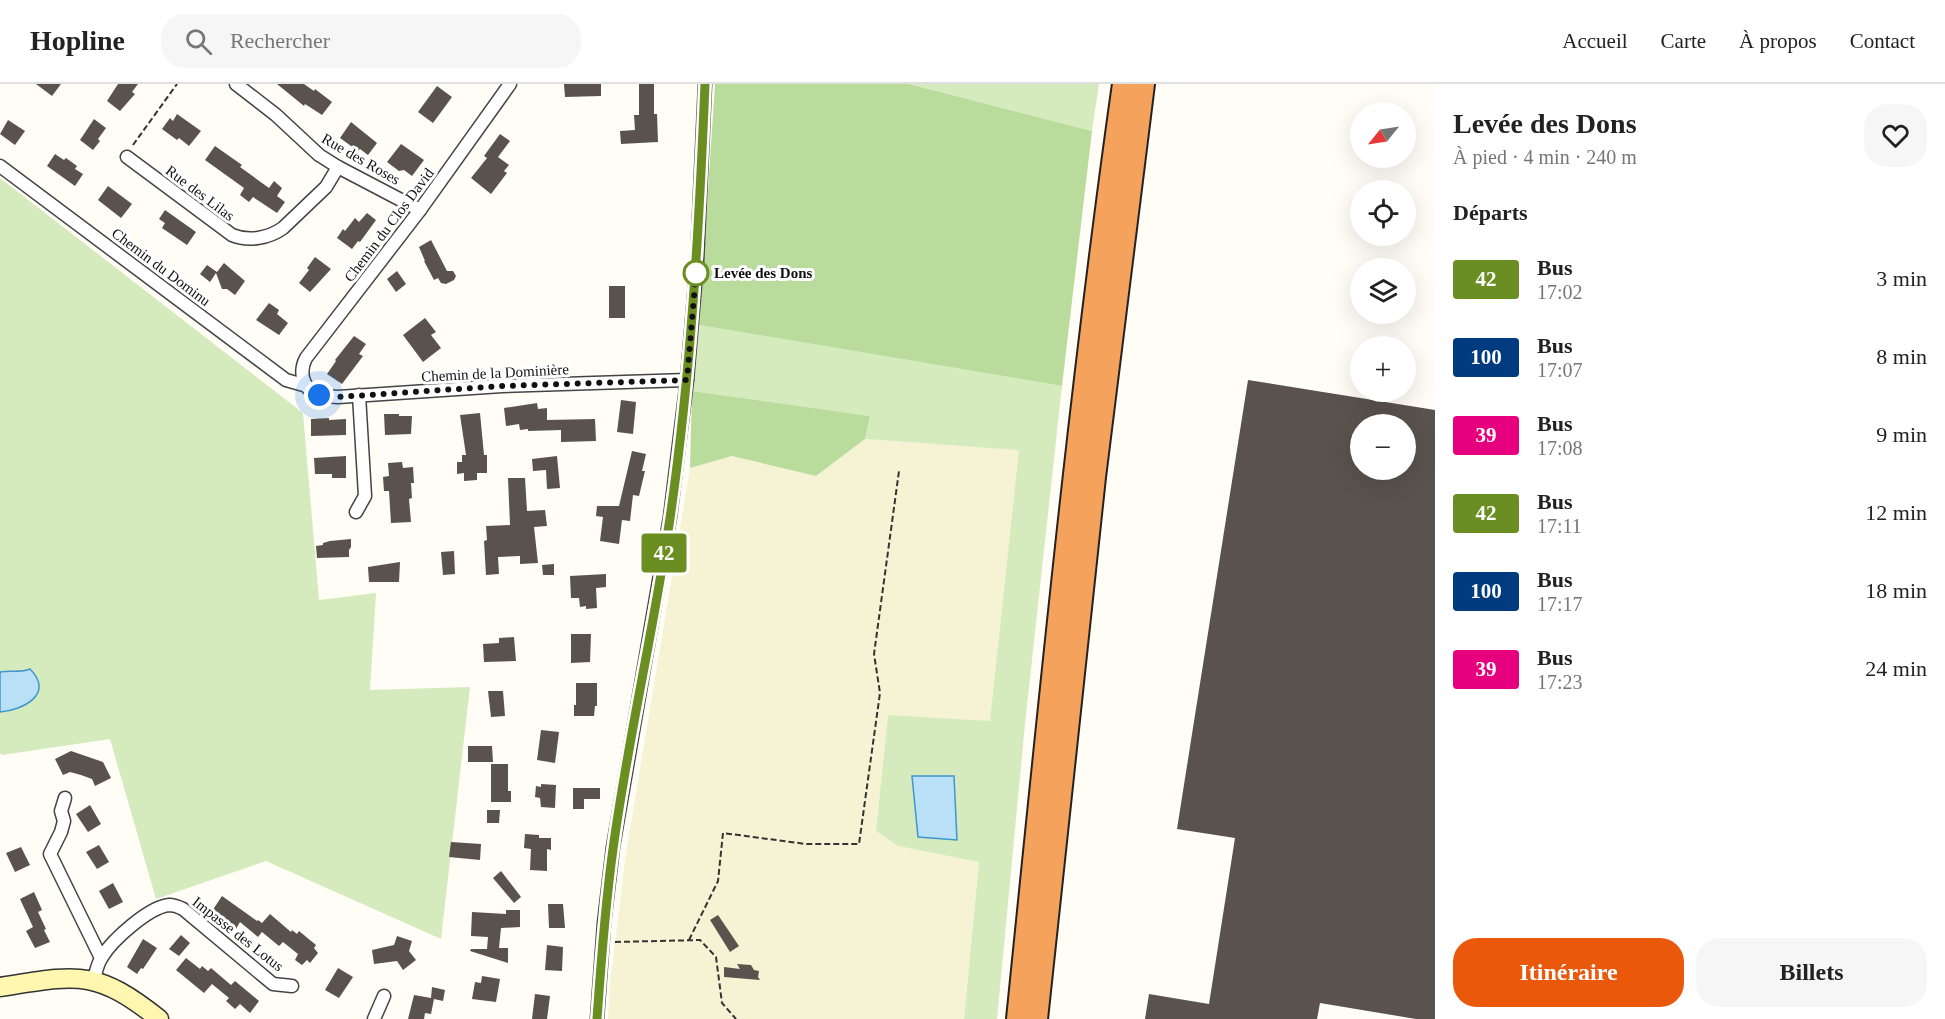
<!DOCTYPE html>
<html lang="fr">
<head>
<meta charset="utf-8">
<style>
	body { margin:0; font-family:"Times New Roman",serif; background:#f6f6f6; color:#222; height:100vh; display:flex; flex-direction:column; font-size:22px; white-space:nowrap }
	* { box-sizing:border-box; margin:0 }
	p { font-size:20px; color:#767676 }
	.icon { flex:none; width:33px; height:33px; fill:none; stroke:currentColor; stroke-width:2; stroke-linecap:round; stroke-linejoin:round }
	.map { position:relative; flex:1; overflow:hidden }
	.side { display:flex; flex-direction:column; background:#fff; width:510px }
	.side>* { flex:none }
	.badge { padding:0 12px; border-radius:4px; font-size:21px; line-height:39px }
	.needle { width:39px; rotate:240deg }
	.tools { position:absolute; left:1350px; top:18px; display:grid; gap:12px }
	.tools a { display:grid; place-items:center; width:66px; height:66px; border-radius:50%; background:#fff; box-shadow:0 6px 24px #0002; font-size:30px }
	.you { position:absolute; width:30px; height:30px; margin:-15px; border:4px solid #fff; border-radius:50%; background:#1a73e8; box-shadow:0 0 0 9px #1a73e833 }
	.map>.badge { position:absolute; translate:-50% -50%; box-shadow:0 0 0 3px #fff }
	h2 { padding:0 18px; font-size:22px; line-height:54px }
	.round { display:grid; place-items:center; flex:none; width:63px; height:63px; border-radius:24px; background:#f6f6f6 }
	.overview { display:flex; align-items:center; justify-content:space-between; height:102px; padding:0 18px }
	h1 { font-size:28px; font-weight:600; line-height:45px }
	.action { display:flex; gap:12px; margin-top:auto; padding:12px 18px }
	.action a { flex:1; height:69px; border-radius:24px; background:#ea580c; color:#fff; font-size:24px; font-weight:600; line-height:69px; text-align:center }
	.action a+a { background:#f6f6f6; color:#222 }
	ul { padding:0; list-style:none }
	li { display:flex; align-items:center; gap:18px; height:78px; padding:0 18px }
	li div { flex:1 }
	li b { display:block; font-size:22px }
	li em { font-style:normal }
	li .badge { min-width:66px; font-weight:700; text-align:center }
	header { display:flex; align-items:center; gap:36px; box-sizing:border-box; height:84px; padding:0 30px; background:#fff; border-bottom:2px solid #e0e0e0 }
	header strong { font-size:28px }
	nav { display:flex; gap:33px; margin-inline-start:auto; font-size:21px }
	.search { width:420px; height:54px; background:#f6f6f6; display:flex; align-items:center; gap:15px; box-sizing:border-box; padding:0 21px; border-radius:24px; color:#767676; font-size:22px }
	main { display:flex; flex:1; min-height:0 }
	.map>svg:first-child { display:block }
	.farmland { fill:#f6f3d4 }
	.green { fill:#d5ebbd }
	.forest { fill:#b9dc9c }
	.water { fill:#b9e0f7; stroke:#3f96cf; stroke-width:1.5 }
	.building { fill:#5a524d; fill-rule:evenodd }
	.lines { fill:none; stroke-linecap:round; stroke-linejoin:round }
	.street-casing { stroke:#444; stroke-width:15 }
	.secondary-casing { stroke:#333; stroke-width:21 }
	.highway-casing { stroke:#222; stroke-width:26 }
	.path { stroke:#333; stroke-width:2; stroke-dasharray:6 3; stroke-linecap:butt }
	.street { stroke:#fff; stroke-width:12 }
	.secondary { stroke:#fff6b0; stroke-width:18 }
	.highway { stroke:#f5a25d; stroke-width:22 }
	.line-casing { stroke:#fff; stroke-width:14 }
	.line { stroke:#6b8e23; stroke-width:9 }
	.walk { stroke:#111; stroke-width:6; stroke-dasharray:0 10.8 }
	.stop-dot { fill:#fff; stroke:#6b8e23; stroke-width:3 }
	.labels { text-anchor:middle; dominant-baseline:central; stroke-width:6; stroke-linejoin:round; paint-order:stroke }
	.street-label { font-size:15px; fill:#111; stroke:#fff }
	.stop-label { font-size:15px; font-weight:bold; fill:#111; stroke:#fff; text-anchor:start }
</style>
</head>
<body>
<header>
<strong>Hopline</strong>
<div class="search"><svg class="icon" aria-label="search" viewBox="0 0 24 24"><circle cx="10" cy="10" r="6"/><path d="M15 15l6 6"/></svg>Rechercher</div>
<nav><a>Accueil</a><a>Carte</a><a>À propos</a><a>Contact</a></nav>
</header>
<main>
<div class="map">
<svg width="1435" height="935" viewBox="0 0 1435 935">
	<rect width="100%" height="100%" fill="#fffdf5"/>
	<polygon class="farmland" points="865,355 1020,366 990,638 888,631 876,747 898,762 979,777 964,935 608,935 610,900 626,769 690,384 732,372 816,392"/>
	<g class="green">
		<polygon points="909,0 1099,0 1092,47"/>
		<polygon points="0,94 303,329 319,516 376,509 370,606 470,603 441,855 266,777 156,815 110,655 2,671 0,669"/>
		<polygon points="699,241 1062,302 1025,640 997,935 964,935 979,778 898,762 876,747 888,631 990,637 1019,366 865,355 870,332 692,307"/>
	</g>
	<g class="forest">
		<polygon points="715,0 909,0 1092,47 1062,302 699,241"/>
		<polygon points="692,307 870,332 865,355 816,392 732,372 690,384"/>
	</g>
	<g class="water">
		<path d="M30,585C55,610 23,626 0,628V588C10,586 21,589 30,585Z"/>
		<polygon points="912,692 954,692 957,756 918,753"/>
	</g>
	<g class="building">
		<polygon points="36,0 61,0 52,12"/>
		<polygon points="118,0 138,0 132,8 135,10 120,27 107,17"/>
		<polygon points="277,0 304,0 314,7 315,5 332,18 322,31 305,20 304,22"/>
		<polygon points="564,0 601,0 601,12 565,13"/>
		<polygon points="639,0 654,0 654,30 657,30 658,58 621,60 620,47 635,46 634,31 639,31"/>
		<polygon points="437,2 452,13 433,39 418,28"/>
		<polygon points="177,30 201,47 189,62 179,54 177,56 162,45 170,34 173,37"/>
		<polygon points="94,35 106,44 98,55 100,57 93,66 80,56"/>
		<polygon points="8,36 25,47 15,61 0,50"/>
		<polygon points="351,38 377,59 368,71 360,65 358,67 340,54"/>
		<polygon points="500,50 510,57 498,73 509,81 504,87 507,89 491,110 471,94 487,74 484,72"/>
		<polygon points="401,60 424,76 412,92 404,86 399,87 387,78"/>
		<polygon points="215,62 242,81 240,83 269,104 274,97 282,104 277,112 285,118 277,129 253,113 249,118 240,111 244,104 205,76"/>
		<polygon points="55,70 64,76 66,74 77,82 75,85 83,90 75,102 47,82"/>
		<polygon points="108,102 132,120 121,134 98,116"/>
		<polygon points="165,126 196,148 187,161 162,144 165,139 159,135"/>
		<polygon points="367,129 376,136 360,158 358,157 352,165 337,154 343,145 345,147 355,134 359,138"/>
		<polygon points="431,156 447,187 453,187 456,192 454,196 446,200 441,199 438,194 434,196 424,177 425,177 419,163"/>
		<polygon points="315,173 331,185 310,208 299,199 309,186 307,184"/>
		<polygon points="224,179 245,197 235,211 227,205 222,205 216,189 210,198 200,190 207,181 217,188"/>
		<polygon points="397,187 406,200 396,208 387,195"/>
		<rect x="609" y="202" width="16" height="32"/>
		<polygon points="269,219 279,226 277,230 288,239 279,251 256,236"/>
		<polygon points="425,234 436,248 431,251 441,264 423,278 403,251"/>
		<polygon points="354,252 366,260 359,270 363,272 342,300 327,290 336,277 335,276"/>
		<path d="M1248,296L1435,326V935H1416L1320,919L1317,935H1145L1149,910L1209,920L1235,754L1177,745ZM1360,340H1406V386H1360Z"/>
		<polygon points="621,316 636,318 633,350 617,348"/>
		<polygon points="537,319 538,325 547,324 547,336 595,335 596,357 561,358 561,346 528,347 528,345 520,346 519,340 506,342 504,324"/>
		<polygon points="480,329 484,371 487,371 487,389 477,389 477,396 464,397 464,389 457,390 457,378 462,378 462,371 466,371 460,331"/>
		<polygon points="384,330 399,330 399,332 412,332 411,350 385,351"/>
		<polygon points="329,334 329,336 346,335 346,351 311,352 311,335"/>
		<polygon points="632,367 646,370 642,387 645,387 639,412 633,411 630,437 622,436 619,460 600,457 603,433 596,432 597,422 619,422"/>
		<polygon points="346,372 346,394 332,394 332,390 315,390 314,374"/>
		<polygon points="557,372 560,404 547,405 546,386 533,387 532,375"/>
		<polygon points="402,378 403,384 413,383 414,399 411,399 412,414 409,415 411,438 391,439 389,407 384,407 383,393 389,392 388,379"/>
		<polygon points="508,394 525,394 527,427 545,426 547,442 534,443 538,479 520,480 520,472 498,473 499,490 486,491 484,457 487,456 486,442 510,441"/>
		<polygon points="351,455 351,463 349,466 349,473 317,474 316,462 323,461 323,459 330,457"/>
		<polygon points="454,467 455,490 443,491 441,468"/>
		<polygon points="400,478 399,498 369,498 368,483"/>
		<polygon points="554,480 554,491 543,491 542,481"/>
		<polygon points="606,490 606,503 596,504 597,524 586,525 586,522 580,523 579,514 571,514 570,492"/>
		<polygon points="571,550 591,550 590,578 571,579"/>
		<polygon points="514,553 516,577 484,578 483,560 499,559 499,554"/>
		<polygon points="576,599 597,599 597,622 595,622 594,632 574,632 574,621 576,621"/>
		<polygon points="488,607 503,607 505,632 491,633"/>
		<polygon points="541,646 559,648 555,679 537,676"/>
		<polygon points="468,662 492,662 493,678 468,678"/>
		<polygon points="71,667 103,678 111,694 95,702 92,695 81,691 70,688 63,691 55,675"/>
		<polygon points="491,680 508,680 508,707 511,707 511,718 491,718"/>
		<polygon points="541,700 556,701 555,724 541,723 540,714 535,713 536,702 541,703"/>
		<polygon points="573,704 600,704 600,715 584,715 584,725 573,725"/>
		<polygon points="90,721 101,740 88,748 76,730"/>
		<polygon points="487,726 500,726 499,739 487,739"/>
		<polygon points="525,750 539,751 539,754 551,754 551,766 547,765 547,787 530,786 531,765 524,764"/>
		<polygon points="451,758 481,760 480,776 449,773"/>
		<polygon points="99,761 109,778 97,785 86,768"/>
		<polygon points="21,763 30,781 15,788 6,769"/>
		<polygon points="501,787 521,813 514,819 493,794"/>
		<polygon points="113,799 123,818 109,825 99,807"/>
		<polygon points="34,808 42,826 38,828 46,845 44,846 50,858 35,864 26,847 33,843 20,815"/>
		<polygon points="222,812 257,837 258,836 262,839 270,830 291,848 292,846 297,850 299,847 316,861 314,864 318,869 310,879 307,876 302,881 295,876 298,870 283,858 279,862 262,848 258,853 240,838 236,845 212,827"/>
		<polygon points="548,820 563,820 565,844 549,844"/>
		<polygon points="506,826 520,826 520,843 501,844 499,864 508,864 508,879 470,867 471,865 487,865 488,853 471,852 472,828 506,830"/>
		<polygon points="718,831 739,862 730,868 710,836"/>
		<polygon points="181,851 190,859 179,872 169,865"/>
		<polygon points="397,852 412,857 409,867 416,876 403,886 397,877 374,880 372,866 394,861"/>
		<polygon points="143,855 157,864 143,885 141,884 137,890 127,883"/>
		<polygon points="547,861 563,863 562,887 545,886"/>
		<polygon points="186,874 200,885 202,882 208,887 211,884 231,901 235,897 259,917 250,929 240,920 235,925 226,917 229,914 212,900 204,909 176,886"/>
		<polygon points="737,880 751,881 754,886 759,887 758,893 760,896 724,893 724,883 740,885"/>
		<polygon points="338,884 353,893 339,914 325,906"/>
		<polygon points="482,892 500,895 496,918 472,915 475,898 481,899"/>
		<polygon points="432,903 445,906 443,917 434,915 431,930 425,929 424,935 408,935 414,911 431,914"/>
		<polygon points="535,910 550,912 547,935 532,935"/>
	</g>
	<g class="lines">
		<g class="street-casing">
			<g id="street">
				<polyline points="236,0 276,31 319,71 338,83 420,126"/>
				<path d="M510,0L420,126L306,274C299,287 302,305 318,311C324,313 332,312 338,313L502,302L687,296"/>
				<path d="M127,73L232,151C249,158 269,154 283,144L326,103L338,83"/>
				<polyline points="0,82 286,296 307,302"/>
				<polyline points="356,428 365,412 359,311"/>
				<polyline points="65,714 61,727 64,737 61,748 50,770 101,874"/>
				<path d="M94,896C96,888 97,880 102,873C112,856 149,823 169,821C173,821 179,823 183,825L273,900L292,902"/>
				<polyline points="374,935 384,912"/>
				<polyline points="597,935 604,839 613,763 670,433 687,296 697,177 705,0"/>
			</g>
		</g>
		<g class="secondary-casing">
			<path id="secondary" d="M0,903C77,891 95,884 159,935"/>
		</g>
		<g class="highway-casing">
			<g id="highway">
				<path d="M1018,935C1050,623 1080,311 1124,0"/>
				<polyline points="1036,935 1094,393 1143,0"/>
			</g>
		</g>
		<g class="path">
			<polyline points="133,61 177,0"/>
			<polyline points="689,856 718,797 723,749 806,760 859,760 880,609 874,570 899,387"/>
			<polyline points="615,858 700,856 716,873 722,919 736,935"/>
		</g>
		<use href="#street" class="street"/>
		<use href="#secondary" class="secondary"/>
		<use href="#highway" class="highway"/>
	</g>
	<g class="lines">
		<g class="line-casing">
			<path id="line" d="M597,935C601,878 605,822 613,765C628,654 654,545 670,434C691,290 699,145 705,0"/>
		</g>
		<use href="#line" class="line"/>
		<polyline class="walk" points="319,311 338,313 502,302 687,296 696,189"/>
	</g>
	<circle class="stop-dot" cx="696" cy="189" r="12"/>
	<g class="labels">
		<g class="street-label">
			<text transform="translate(361 75) rotate(30)">Rue des Roses</text>
			<text transform="translate(200 109) rotate(37)">Rue des Lilas</text>
			<text transform="translate(389 141) rotate(-53)">Chemin du Clos David</text>
			<text transform="translate(161 183) rotate(37)">Chemin du Dominu</text>
			<text transform="translate(495 289) rotate(-3)">Chemin de la Dominière</text>
			<text transform="translate(238 850) rotate(38)">Impasse des Lotus</text>
		</g>
		<g class="stop-label">
			<text x="714" y="189">Levée des Dons</text>
		</g>
	</g>
</svg>
<div class="tools">
<a><svg class="needle" viewBox="-14 -14 28 28"><path d="M0-13l5 13h-10z" fill="#e53935"/><path d="M0 13l5-13h-10z" fill="#767676"/></svg></a>
<a><svg class="icon" aria-label="locate" viewBox="0 0 24 24"><circle cx="12" cy="12" r="6"/><path d="M12 2v4M12 18v4M2 12h4M18 12h4"/></svg></a>
<a><svg class="icon" aria-label="layers" viewBox="0 0 24 24"><path d="M12 4l9 5-9 5-9-5zM3 14l9 5 9-5"/></svg></a>
<a>+</a>
<a>−</a>
</div>
<div class="you" style="left:319px;top:311px"></div>
<b class="badge" style="left:664px;top:469px;background:#6b8e23;color:#fff">42</b>
</div>
<section class="side">
<div class="overview"><div><h1>Levée des Dons</h1><p>À pied · 4 min · 240 m</p></div><a class="round"><svg class="icon" aria-label="heart" viewBox="0 0 24 24"><path d="M12 20l-8-8c-3-5 5-10 8-4 3-6 11-1 8 4z"/></svg></a></div>
<h2>Départs</h2>
<ul>
<li><span class="badge" style="background:#6b8e23;color:#fff">42</span><div><b>Bus</b><p>17:02</p></div><em>3 min</em></li>
<li><span class="badge" style="background:#003b80;color:#fff">100</span><div><b>Bus</b><p>17:07</p></div><em>8 min</em></li>
<li><span class="badge" style="background:#e6007e;color:#fff">39</span><div><b>Bus</b><p>17:08</p></div><em>9 min</em></li>
<li><span class="badge" style="background:#6b8e23;color:#fff">42</span><div><b>Bus</b><p>17:11</p></div><em>12 min</em></li>
<li><span class="badge" style="background:#003b80;color:#fff">100</span><div><b>Bus</b><p>17:17</p></div><em>18 min</em></li>
<li><span class="badge" style="background:#e6007e;color:#fff">39</span><div><b>Bus</b><p>17:23</p></div><em>24 min</em></li>
</ul>
<div class="action"><a>Itinéraire</a><a>Billets</a></div>
</section>
</main>
</body>
</html>
